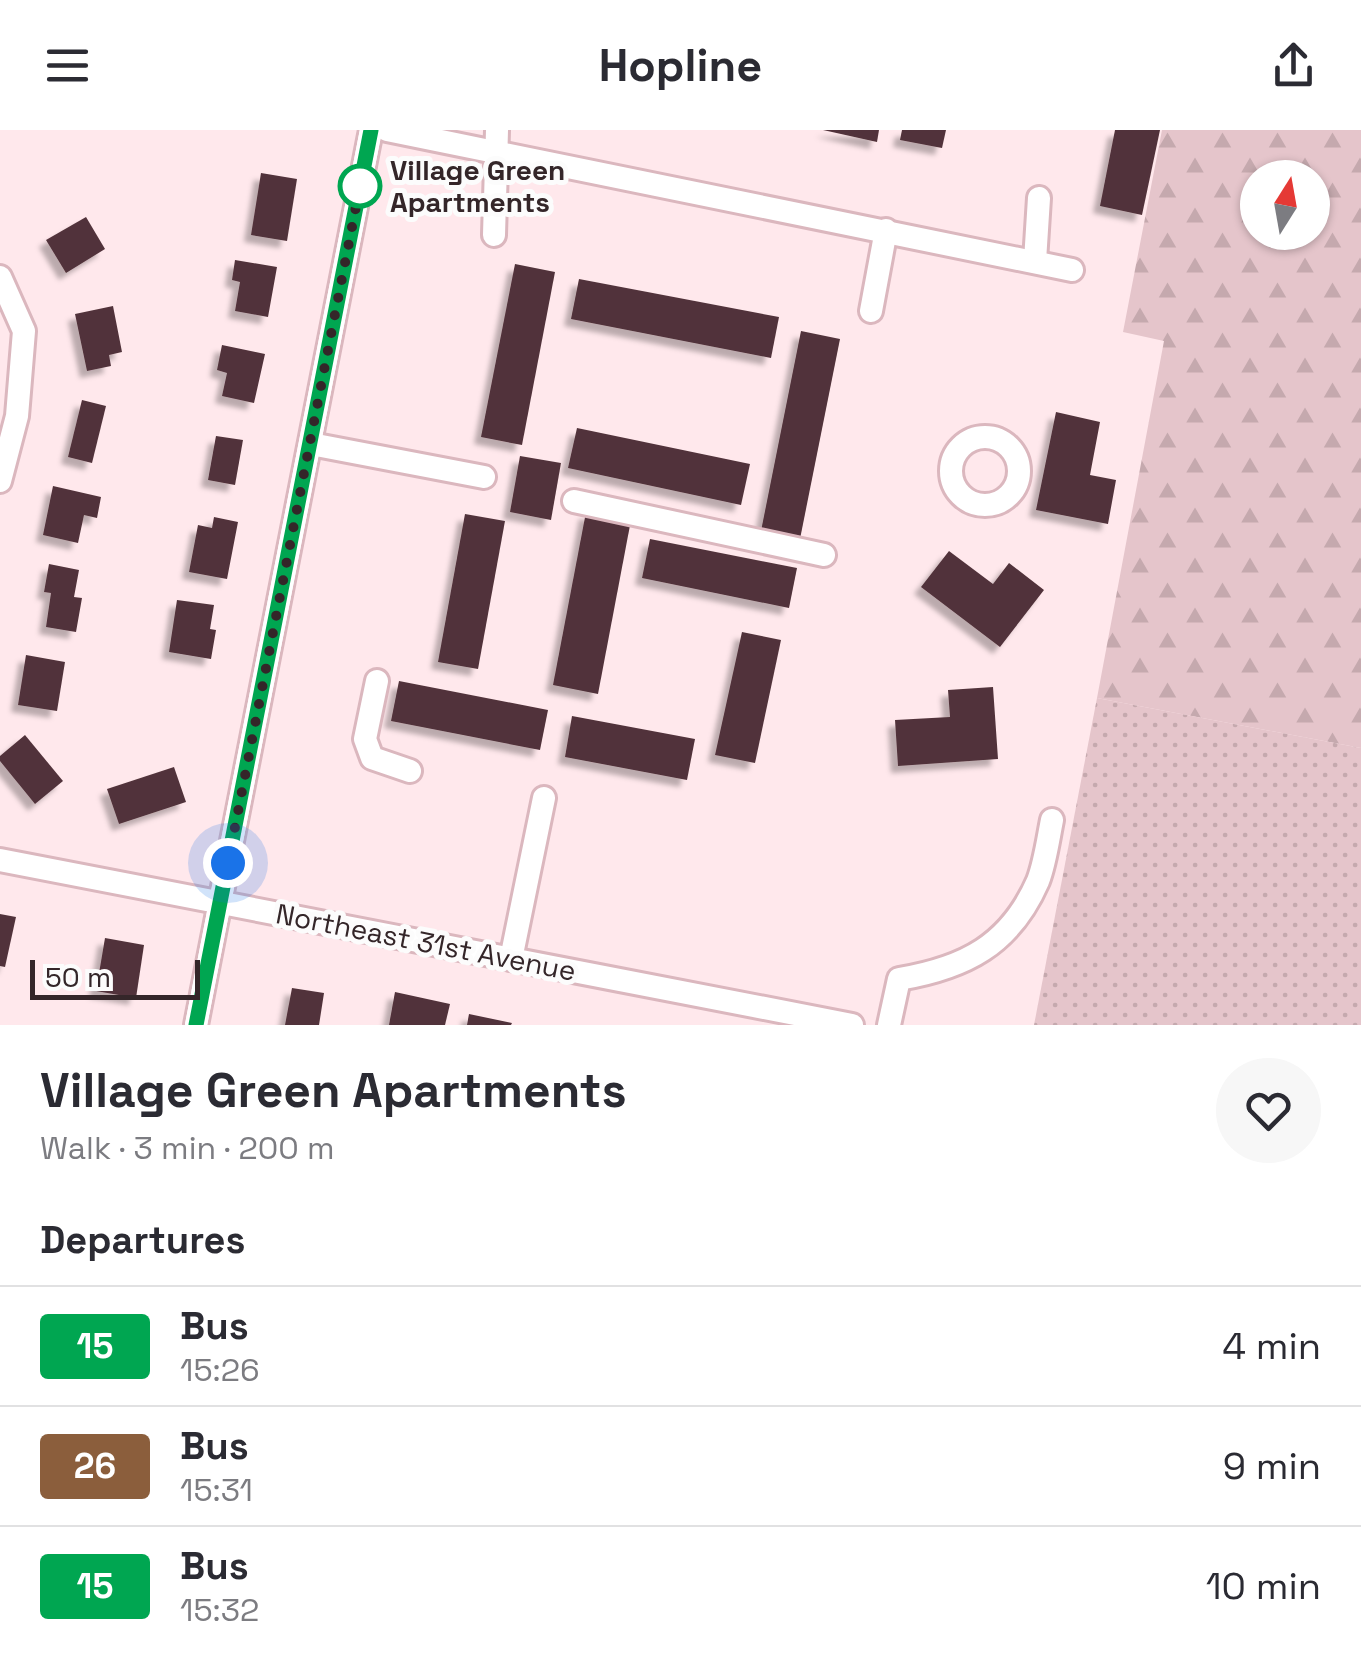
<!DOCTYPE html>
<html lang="en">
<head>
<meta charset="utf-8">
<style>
	body { margin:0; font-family:"Space Grotesk",sans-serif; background:#f7f7f7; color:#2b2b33; height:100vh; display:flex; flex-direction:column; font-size:38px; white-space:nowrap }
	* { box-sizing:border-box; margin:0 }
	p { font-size:32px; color:#7c7c81 }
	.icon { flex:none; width:55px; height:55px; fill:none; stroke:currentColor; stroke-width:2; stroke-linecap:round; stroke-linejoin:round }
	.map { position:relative; height:895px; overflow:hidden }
	.drawer { display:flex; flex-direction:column; background:#fff; flex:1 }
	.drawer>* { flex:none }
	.badge { padding:0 20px; border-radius:8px; font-size:35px; line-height:65px }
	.needle { width:65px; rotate:11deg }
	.buttons { position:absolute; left:1240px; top:30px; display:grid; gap:20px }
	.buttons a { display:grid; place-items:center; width:90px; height:90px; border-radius:50%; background:#fff; box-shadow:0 2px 8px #0004; font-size:50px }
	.scale { position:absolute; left:30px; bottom:25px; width:170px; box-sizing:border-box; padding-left:10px; border:5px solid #342629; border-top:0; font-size:28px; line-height:35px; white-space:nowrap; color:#342629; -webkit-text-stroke:8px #fcfcfc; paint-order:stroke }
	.you { position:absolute; width:50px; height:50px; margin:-25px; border:8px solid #fff; border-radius:50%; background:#1a73e8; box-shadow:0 0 0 15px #1a73e833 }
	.map>.badge { position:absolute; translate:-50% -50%; box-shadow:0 0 0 5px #fff }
	h2 { padding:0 40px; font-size:38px; line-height:90px }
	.round { display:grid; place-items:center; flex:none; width:105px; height:105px; border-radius:52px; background:#f7f7f7 }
	.head { display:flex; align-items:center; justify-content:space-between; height:170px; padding:0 40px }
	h1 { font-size:48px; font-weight:600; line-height:75px }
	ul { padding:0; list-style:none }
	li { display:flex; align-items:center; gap:30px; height:120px; padding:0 40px; border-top:2px solid #e1e1e2 }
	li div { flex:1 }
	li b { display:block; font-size:38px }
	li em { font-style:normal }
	li .badge { min-width:110px; font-weight:700; text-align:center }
	header { display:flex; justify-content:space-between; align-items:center; height:130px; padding:0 40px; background:#fff; font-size:45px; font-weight:600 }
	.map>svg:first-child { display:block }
	.forest { fill:url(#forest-firs); fill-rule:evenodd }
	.park { fill:url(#park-dots) }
	.building { fill:#51333a; filter:url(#shadow) }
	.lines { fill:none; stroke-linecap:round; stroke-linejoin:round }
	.minor-casing { stroke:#dbb7be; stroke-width:28 }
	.minor { stroke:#fff; stroke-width:22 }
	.line-casing { stroke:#fff; stroke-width:22 }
	.line { stroke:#00a651; stroke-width:15 }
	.walk { stroke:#342629; stroke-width:10; stroke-dasharray:0 18 }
	.stop-dot { fill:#fff; stroke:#00a651; stroke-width:5 }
	.labels { text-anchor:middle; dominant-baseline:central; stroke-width:10; stroke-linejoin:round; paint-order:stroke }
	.stop-label { font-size:28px; font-weight:bold; fill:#342629; stroke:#fcfcfc; text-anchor:start }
	.street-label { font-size:28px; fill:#342629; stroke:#fcfcfc }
</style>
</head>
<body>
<header><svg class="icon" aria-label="menu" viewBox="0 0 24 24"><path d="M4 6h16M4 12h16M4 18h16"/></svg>Hopline<svg class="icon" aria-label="share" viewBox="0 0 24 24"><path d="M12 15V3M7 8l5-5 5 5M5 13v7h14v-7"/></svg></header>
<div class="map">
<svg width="1361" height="895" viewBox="0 0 1361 895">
	<defs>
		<pattern id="forest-firs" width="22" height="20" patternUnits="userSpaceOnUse" patternTransform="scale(2.5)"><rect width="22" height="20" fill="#e5c5cb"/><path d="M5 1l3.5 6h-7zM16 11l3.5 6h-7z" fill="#c5a9ae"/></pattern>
		<pattern id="park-dots" width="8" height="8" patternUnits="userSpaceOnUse" patternTransform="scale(2.5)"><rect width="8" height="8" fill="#e5c5cb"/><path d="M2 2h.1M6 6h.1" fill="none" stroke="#c5a9ae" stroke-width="1.8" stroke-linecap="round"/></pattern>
		<filter id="shadow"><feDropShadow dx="-7" dy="7" stdDeviation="2.5" flood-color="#0004"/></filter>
	</defs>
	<rect width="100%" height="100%" fill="#ffe8ec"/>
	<path class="forest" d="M1162,0H1361V618L1097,568L1164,211L1123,202ZM1258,48H1312V102H1258Z"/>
	<polygon class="park" points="1097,568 1361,618 1361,895 1034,895"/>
	<g class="building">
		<polygon points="823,0 879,0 877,12"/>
		<polygon points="902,0 946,0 942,18 900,10"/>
		<polygon points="1115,0 1160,0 1142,85 1100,76"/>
		<polygon points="261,43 297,49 287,111 251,105"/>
		<polygon points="86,87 105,119 66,143 46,110"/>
		<polygon points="235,130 277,137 268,187 235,181 240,152 232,150"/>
		<polygon points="515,134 555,142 522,315 481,307"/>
		<polygon points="579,149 779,187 771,228 571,189"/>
		<polygon points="113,176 122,222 109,225 111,236 87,241 75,184"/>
		<polygon points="801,201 840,209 800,409 761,401"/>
		<polygon points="222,215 265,224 254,273 222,266 227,243 217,240"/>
		<polygon points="82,270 106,276 92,333 68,327"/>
		<polygon points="1056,282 1100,292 1090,345 1116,350 1108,394 1036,380"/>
		<polygon points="577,298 750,334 741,375 568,338"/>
		<polygon points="216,306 243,310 235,355 208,350"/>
		<polygon points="520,326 561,333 551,390 510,382"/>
		<polygon points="53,356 101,367 97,388 84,385 78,413 43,405"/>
		<polygon points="586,382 631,390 598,564 553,555"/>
		<polygon points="465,384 505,391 478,539 438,532"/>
		<polygon points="214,387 238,392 227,449 189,442 198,395 212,398"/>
		<polygon points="650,409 797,438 789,478 642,448"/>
		<polygon points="949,421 993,454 1009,433 1044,460 1000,517 921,457"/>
		<polygon points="49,434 79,440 74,467 82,468 76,502 46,497 51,463 44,462"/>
		<polygon points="177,470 214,475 210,499 216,500 211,529 169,522"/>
		<polygon points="742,502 781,510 755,633 715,625"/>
		<polygon points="26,525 65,532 57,581 18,575"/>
		<polygon points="399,551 548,580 540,620 391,591"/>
		<polygon points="993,557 998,629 898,636 895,590 950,587 948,560"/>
		<polygon points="572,586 695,609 687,650 565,627"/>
		<polygon points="25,605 63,651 35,674 0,631 0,626"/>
		<polygon points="174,637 186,672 119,694 107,659"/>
		<polygon points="0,784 16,787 5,837 0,836"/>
		<polygon points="105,808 144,815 136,868 96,861"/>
		<polygon points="292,858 324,863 319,895 285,895"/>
		<polygon points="395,862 450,874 445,895 389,895"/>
		<polygon points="469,884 512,893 511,895 467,895"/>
	</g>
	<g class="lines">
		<g class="minor-casing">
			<g id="minor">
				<polyline points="387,0 1072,140"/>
				<polyline points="494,105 497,0"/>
				<polyline points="1035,131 1039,68"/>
				<polyline points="0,147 24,201 17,286 0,351"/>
				<polyline points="871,181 886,100"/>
				<circle cx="985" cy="341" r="34"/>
				<polyline points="311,314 484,347"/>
				<polyline points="574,371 824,425"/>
				<polyline points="377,551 365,609 372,628 410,641"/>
				<polyline points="0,730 852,895"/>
				<polyline points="511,829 544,668"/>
				<polyline points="196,895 371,0"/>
				<path d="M889,895L899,849C965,838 1010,815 1038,751C1045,733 1048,710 1052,690"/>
			</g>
		</g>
		<use href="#minor" class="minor"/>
	</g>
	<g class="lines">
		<g class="line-casing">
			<polyline id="line" points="196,895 371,0"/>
		</g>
		<use href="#line" class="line"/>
		<polyline class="walk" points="228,733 360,56"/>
	</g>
	<circle class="stop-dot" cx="360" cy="56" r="20"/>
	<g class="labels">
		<g class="stop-label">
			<text x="390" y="40">Village Green<tspan x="390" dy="32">Apartments</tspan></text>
		</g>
		<g class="street-label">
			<text transform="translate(426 812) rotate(11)">Northeast 31st Avenue</text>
		</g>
	</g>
</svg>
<div class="buttons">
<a><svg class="needle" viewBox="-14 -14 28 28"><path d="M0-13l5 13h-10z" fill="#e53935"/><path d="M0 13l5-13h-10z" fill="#7c7c81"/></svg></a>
</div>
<div class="scale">50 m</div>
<div class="you" style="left:228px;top:733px"></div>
</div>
<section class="drawer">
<div class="head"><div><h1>Village Green Apartments</h1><p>Walk · 3 min · 200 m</p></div><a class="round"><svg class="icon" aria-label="heart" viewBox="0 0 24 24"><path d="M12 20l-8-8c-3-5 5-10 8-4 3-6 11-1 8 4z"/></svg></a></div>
<h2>Departures</h2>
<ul>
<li><span class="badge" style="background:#00a651;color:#fff">15</span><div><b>Bus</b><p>15:26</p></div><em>4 min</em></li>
<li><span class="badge" style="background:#8b5e3c;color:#fff">26</span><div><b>Bus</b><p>15:31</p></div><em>9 min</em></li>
<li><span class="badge" style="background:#00a651;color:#fff">15</span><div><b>Bus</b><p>15:32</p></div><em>10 min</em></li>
</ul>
</section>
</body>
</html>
